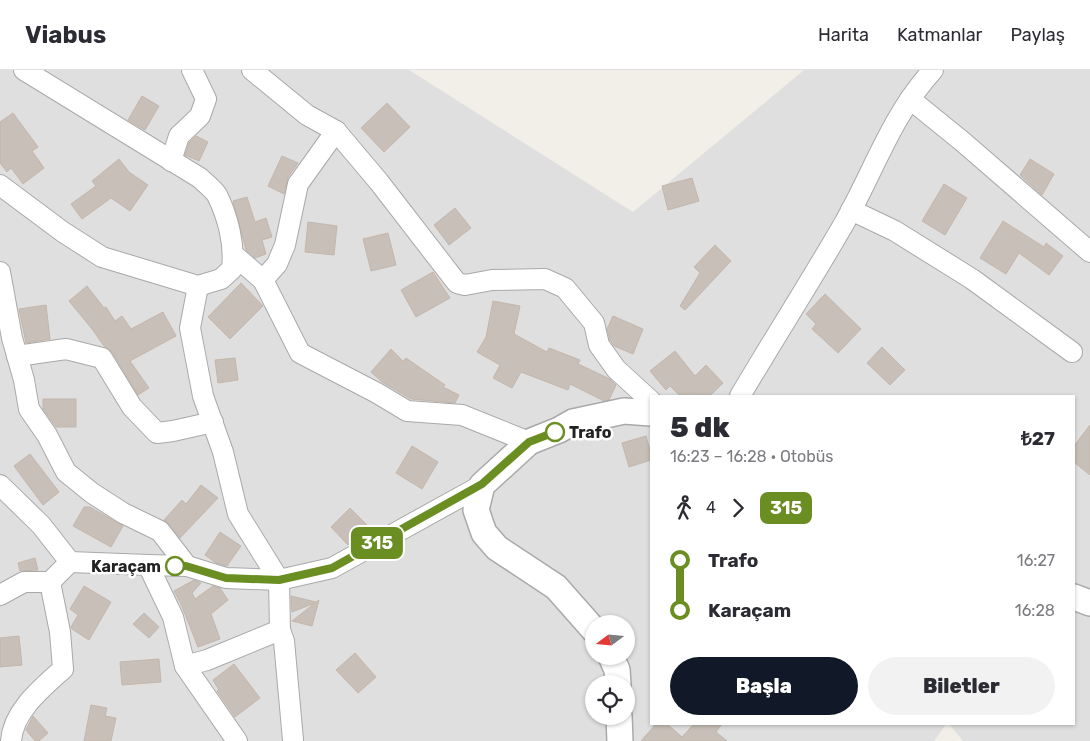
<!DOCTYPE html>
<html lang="tr">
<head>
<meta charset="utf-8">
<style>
	body { margin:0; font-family:Rubik,sans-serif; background:#f2f2f3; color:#2b2b33; height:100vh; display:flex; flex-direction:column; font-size:19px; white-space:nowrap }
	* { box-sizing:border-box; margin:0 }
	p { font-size:16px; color:#7c7c81 }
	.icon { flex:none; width:28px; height:28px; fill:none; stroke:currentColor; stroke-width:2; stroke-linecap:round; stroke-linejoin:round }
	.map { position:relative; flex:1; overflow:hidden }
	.panel { position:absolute; left:650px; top:325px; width:425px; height:330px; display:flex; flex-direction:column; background:#fff; border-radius:0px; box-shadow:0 1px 4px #0004 }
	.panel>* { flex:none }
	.badge { padding:0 10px; border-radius:8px; font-size:18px; line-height:32px }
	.needle { width:32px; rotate:254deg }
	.buttons { position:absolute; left:585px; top:545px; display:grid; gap:10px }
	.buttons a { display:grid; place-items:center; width:50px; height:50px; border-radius:50%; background:#fff; box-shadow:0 1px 4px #0004; font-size:25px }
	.map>.badge { position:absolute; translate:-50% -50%; box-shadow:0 0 0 2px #fff }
	.legs { display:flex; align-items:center; gap:8px; height:55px; padding:0 20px; font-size:16px }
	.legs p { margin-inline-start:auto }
	.summary { display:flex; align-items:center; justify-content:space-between; height:85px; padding:0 20px }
	h1 { font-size:28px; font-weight:800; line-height:38px }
	.primary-button { display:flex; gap:10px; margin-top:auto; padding:10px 20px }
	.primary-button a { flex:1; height:58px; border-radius:30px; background:#111827; color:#fff; font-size:20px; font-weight:800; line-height:58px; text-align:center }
	.primary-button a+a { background:#f2f2f3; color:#2b2b33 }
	ul { padding:0 20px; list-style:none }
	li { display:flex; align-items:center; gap:18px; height:50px; font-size:19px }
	li i { display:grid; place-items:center; width:8px; height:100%; margin:0 6px; background:currentColor }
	li i::after { content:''; width:12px; height:12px; margin:-6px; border:4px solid; border-radius:50%; background:#fff }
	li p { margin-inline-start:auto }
	li:first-child i { background:linear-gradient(#0000 50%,currentColor 0) }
	li:last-child i { background:linear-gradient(currentColor 50%,#0000 0) }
	header { display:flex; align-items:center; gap:30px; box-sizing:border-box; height:70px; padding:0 25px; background:#fff; border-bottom:1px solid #e1e1e2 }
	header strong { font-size:24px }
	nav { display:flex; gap:28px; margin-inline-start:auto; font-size:18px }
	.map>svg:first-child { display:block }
	.residential { fill:#e0dfdf; fill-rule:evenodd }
	.building { fill:#c7bfb8; stroke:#c4b6ab }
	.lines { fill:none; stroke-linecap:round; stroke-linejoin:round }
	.minor-casing { stroke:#a9a9a9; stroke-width:22 }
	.tertiary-casing { stroke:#a9a9a9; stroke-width:28 }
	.minor { stroke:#fff; stroke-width:20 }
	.tertiary { stroke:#fff; stroke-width:25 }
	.line-1-casing { stroke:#fff; stroke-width:11 }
	.line-1 { stroke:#6b8e23; stroke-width:8 }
	.stop-1-dot { fill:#fff; stroke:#6b8e23; stroke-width:2.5 }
	.labels { text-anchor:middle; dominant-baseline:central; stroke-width:5; stroke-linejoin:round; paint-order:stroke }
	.stop-label { font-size:16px; font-weight:bold; fill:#222; stroke:#fff; text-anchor:start }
</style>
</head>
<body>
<header>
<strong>Viabus</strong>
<nav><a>Harita</a><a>Katmanlar</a><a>Paylaş</a></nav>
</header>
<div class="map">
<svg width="1090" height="671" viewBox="0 0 1090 671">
	<rect width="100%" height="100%" fill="#f2efe9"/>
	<path class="residential" d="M0,0H409L633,142L804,0H1090V671H963L949,654H1074V326H651V654H946L934,671H0ZM594,554H626V586H594ZM594,614H626V646H594Z"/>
	<g class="building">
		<polygon points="142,26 159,36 145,60 128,50"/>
		<polygon points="387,33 410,57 384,82 361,58"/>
		<polygon points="13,43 38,77 32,81 44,98 23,114 11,98 7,102 0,93 0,52"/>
		<polygon points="196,66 208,72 199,91 185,85 189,73"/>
		<polygon points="282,86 298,93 288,107 284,124 268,116"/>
		<polygon points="119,89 129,102 148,115 130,141 111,128 82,149 71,134 96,116 92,111"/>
		<polygon points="1030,89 1054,104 1042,125 1020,105"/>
		<polygon points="692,108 699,131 668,140 662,116"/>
		<polygon points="944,114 967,128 945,165 922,151"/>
		<polygon points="247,127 255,152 266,148 272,167 262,170 266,184 255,188 246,180 233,131"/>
		<polygon points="455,138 471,158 449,175 434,155"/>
		<polygon points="1003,151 1044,177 1046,173 1063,186 1049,205 1019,183 1006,204 980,188"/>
		<polygon points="308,152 337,156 334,185 305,182"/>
		<polygon points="388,163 396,195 371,201 363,169"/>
		<polygon points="715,175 731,191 685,240 680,236 700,203 694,197"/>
		<polygon points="433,202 450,228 416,247 401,220"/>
		<polygon points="241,213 263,236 230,269 208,247"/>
		<polygon points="87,216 104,238 106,237 115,251 122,246 131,259 163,242 176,266 130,291 149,318 138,325 112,282 104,276 92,259 69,231"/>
		<polygon points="825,224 861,259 838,283 812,259 816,254 806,244"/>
		<polygon points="493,231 520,236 514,264 547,282 549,278 580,290 578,294 610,309 616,315 609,330 604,331 570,314 568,320 521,302 512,318 493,308 500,295 477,282 486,267"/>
		<polygon points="46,235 50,269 26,273 19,239"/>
		<polygon points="613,246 643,259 633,284 614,276 610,270 607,259"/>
		<polygon points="882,277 905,300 890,315 867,293"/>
		<polygon points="391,279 403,291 406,288 445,315 443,317 459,325 455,333 411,329 382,312 371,302"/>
		<polygon points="675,281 695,306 706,295 723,313 710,326 680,326 670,316 666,320 650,301"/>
		<polygon points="235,288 238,310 218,313 215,290"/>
		<polygon points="43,329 76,329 76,357 56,357 43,339"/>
		<polygon points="1090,355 1090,405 1074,392 1074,376"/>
		<polygon points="646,366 651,384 651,390 629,397 622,373"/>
		<polygon points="412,376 438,392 422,419 396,403"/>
		<polygon points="30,384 59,422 43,435 14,396"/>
		<polygon points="201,415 218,428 180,468 169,454 164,450 182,430 186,434"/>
		<polygon points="84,437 90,437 123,456 111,477 73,456"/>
		<polygon points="350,438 367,455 348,475 331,457"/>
		<polygon points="220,462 241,476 227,496 216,493 205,485"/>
		<polygon points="35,488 38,500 20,501 18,493"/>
		<polygon points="194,510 201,513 192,523 195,529 213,516 220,518 228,530 211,544 220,569 198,577 181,534 174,521"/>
		<polygon points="84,516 111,532 89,570 72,559 71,557 78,545 70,539"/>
		<polygon points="291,526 316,532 319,530 312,556 292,551 315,533 292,542"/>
		<polygon points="144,543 159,557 149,568 133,554"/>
		<polygon points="19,566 22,595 0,597 0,568"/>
		<polygon points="355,583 376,607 358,623 336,600"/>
		<polygon points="159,589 161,612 122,615 120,592"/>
		<polygon points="234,594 260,628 235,647 217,621 219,620 213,610"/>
		<polygon points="91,635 107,638 105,646 116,648 111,671 84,671"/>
		<polygon points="33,646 48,663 39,671 35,671 26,660"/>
		<polygon points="656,654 667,654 682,667 694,654 722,654 716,662 727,671 641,671"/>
	</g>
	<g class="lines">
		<g class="minor-casing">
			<g id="minor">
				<polyline points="252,0 307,45 336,61 379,112 457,213 465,215 492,210 545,209 565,218 594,253 599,275 616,299 651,331"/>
				<polyline points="910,29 963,72 1090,182"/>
				<polyline points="336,61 298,114 285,175 277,194 263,210 300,283 377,323 407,341 462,345 529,372"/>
				<polyline points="171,91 179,66 200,46 206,29 192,0"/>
				<path d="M0,115L63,162L102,187L198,216L221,209L232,199C235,175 228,147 217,125C213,119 205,113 200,108L24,0"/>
				<polyline points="851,140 895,161 972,209 1072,282"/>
				<polyline points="234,185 263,210"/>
				<polyline points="0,202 12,268 24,310 29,339 47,365 66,402 92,423 123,443 160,461 187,496"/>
				<polyline points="198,216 190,258 203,326 223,382 238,444 279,510 280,560 284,571 293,670"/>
				<polyline points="17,286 66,279 102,288 132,337 157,363 173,361 213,352"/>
				<path d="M740,326C773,270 809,214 842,157C873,104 890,47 933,0"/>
				<path d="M0,415L41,455L70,492L50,512L60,562L63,599C42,618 13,641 11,671"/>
				<polyline points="70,492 148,495 173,547 185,596 207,590 280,560"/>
				<polyline points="148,495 187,496 226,508 279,510 332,498 482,415"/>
				<polyline points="0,525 24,512 50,512"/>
				<polyline points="185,596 237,671"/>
			</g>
		</g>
		<g class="tertiary-casing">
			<g id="tertiary">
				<polyline points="1074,527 1090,533"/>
				<polyline points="594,560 556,517 497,478 484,463 476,440 482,415 529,372 559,360 573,352 624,341 651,343"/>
				<polyline points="611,586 617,600 618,614"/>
				<polyline points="619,646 620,671"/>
			</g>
		</g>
		<use href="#minor" class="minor"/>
		<use href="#tertiary" class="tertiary"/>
	</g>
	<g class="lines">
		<g class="line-1-casing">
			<polyline id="line-1" points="175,496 186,496 226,508 279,510 332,498 482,414 529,372 555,362"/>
		</g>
		<use href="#line-1" class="line-1"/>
	</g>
	<g class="stop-1-dot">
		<circle cx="555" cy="362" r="9"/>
		<circle cx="175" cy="496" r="9"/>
	</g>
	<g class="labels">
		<g class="stop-label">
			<text x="569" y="362">Trafo</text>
			<text x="161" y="496" text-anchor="end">Karaçam</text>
		</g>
	</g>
</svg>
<div class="buttons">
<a><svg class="needle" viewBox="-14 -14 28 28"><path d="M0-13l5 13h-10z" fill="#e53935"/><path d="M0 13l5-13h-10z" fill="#7c7c81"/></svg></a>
<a><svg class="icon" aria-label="locate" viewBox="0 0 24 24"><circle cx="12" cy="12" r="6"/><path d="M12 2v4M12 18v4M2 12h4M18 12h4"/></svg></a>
</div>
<b class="badge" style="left:377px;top:473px;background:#6b8e23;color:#fff">315</b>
<section class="panel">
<div class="summary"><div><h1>5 dk</h1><p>16:23 – 16:28 · Otobüs</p></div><b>₺27</b></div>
<div class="legs"><svg class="icon" aria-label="walk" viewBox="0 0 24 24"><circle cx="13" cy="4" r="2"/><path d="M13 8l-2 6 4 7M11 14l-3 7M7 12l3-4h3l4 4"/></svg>4<svg class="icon" aria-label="forward" viewBox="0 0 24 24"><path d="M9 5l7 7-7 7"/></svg><b class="badge" style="background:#6b8e23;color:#fff">315</b></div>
<ul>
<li><i style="color:#6b8e23"></i><b>Trafo</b><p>16:27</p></li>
<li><i style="color:#6b8e23"></i><b>Karaçam</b><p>16:28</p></li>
</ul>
<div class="primary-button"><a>Başla</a><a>Biletler</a></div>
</section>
</div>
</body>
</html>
